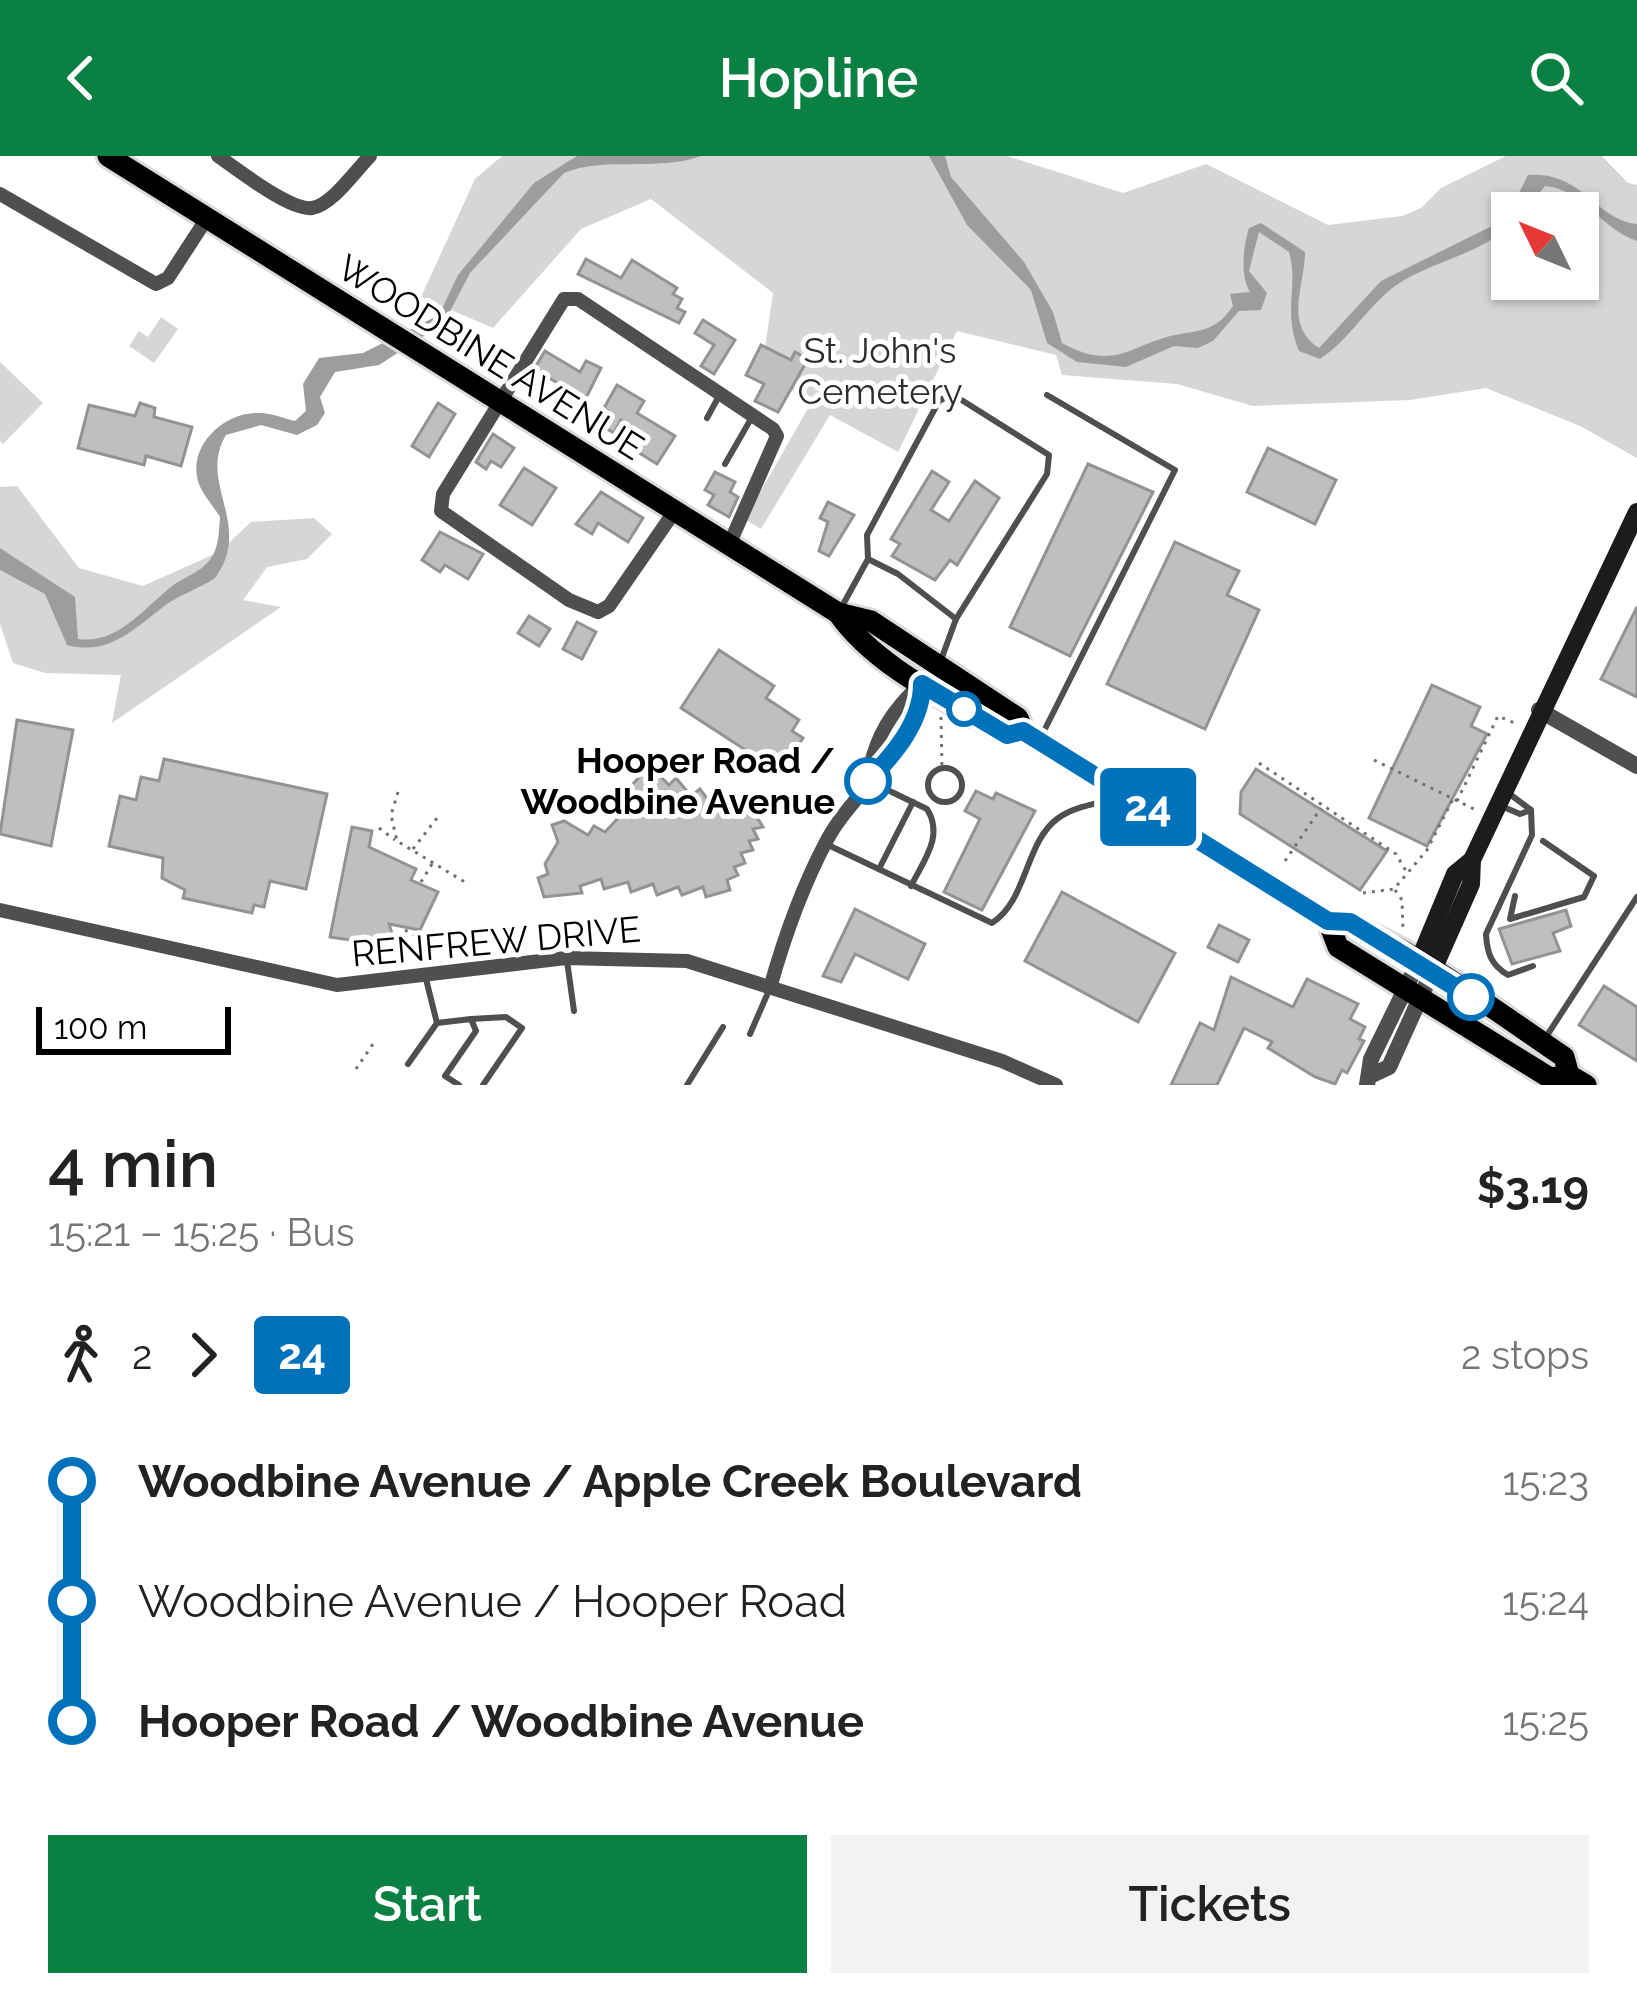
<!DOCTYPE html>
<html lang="en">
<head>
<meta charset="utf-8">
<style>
	body { margin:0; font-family:Raleway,sans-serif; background:#f2f2f2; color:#222; height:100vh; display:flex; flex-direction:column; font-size:45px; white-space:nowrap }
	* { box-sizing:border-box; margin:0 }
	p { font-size:39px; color:#767676 }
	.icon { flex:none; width:66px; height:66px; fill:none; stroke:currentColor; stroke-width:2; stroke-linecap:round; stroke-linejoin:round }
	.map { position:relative; height:929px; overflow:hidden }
	.details { display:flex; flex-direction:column; background:#fff; flex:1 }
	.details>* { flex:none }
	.badge { padding:0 24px; border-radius:9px; font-size:42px; line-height:78px }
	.needle { width:78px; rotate:313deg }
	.fabs { position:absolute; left:1491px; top:36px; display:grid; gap:24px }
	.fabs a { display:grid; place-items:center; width:108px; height:108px; border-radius:0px; background:#fff; box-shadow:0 3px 9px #0004; font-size:60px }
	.scale { position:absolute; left:36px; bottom:30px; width:195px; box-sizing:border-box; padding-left:12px; border:6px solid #000; border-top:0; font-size:33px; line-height:42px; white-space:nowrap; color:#000; -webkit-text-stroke:9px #fff; paint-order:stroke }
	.map>.badge { position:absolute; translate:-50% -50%; box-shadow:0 0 0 6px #fff }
	.legs { display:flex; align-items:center; gap:18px; height:132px; padding:0 48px; font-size:39px }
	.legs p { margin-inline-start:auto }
	.head { display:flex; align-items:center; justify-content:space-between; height:204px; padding:0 48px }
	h1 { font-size:66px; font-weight:600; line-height:90px }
	.cta { display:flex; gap:24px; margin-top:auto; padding:24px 48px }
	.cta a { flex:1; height:138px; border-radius:0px; background:#0b8043; color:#fff; font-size:48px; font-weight:600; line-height:138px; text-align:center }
	.cta a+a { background:#f2f2f2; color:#222 }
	ul { padding:0 48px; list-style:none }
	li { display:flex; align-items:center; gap:42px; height:120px; font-size:45px }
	li i { display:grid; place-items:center; width:18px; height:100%; margin:0 15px; background:currentColor }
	li i::after { content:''; width:30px; height:30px; margin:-15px; border:9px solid; border-radius:50%; background:#fff }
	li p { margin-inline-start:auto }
	li:first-child i { background:linear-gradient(#0000 50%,currentColor 0) }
	li:last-child i { background:linear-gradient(currentColor 50%,#0000 0) }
	header { display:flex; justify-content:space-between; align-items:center; height:156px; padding:0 48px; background:#0b8043; color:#fff; font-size:54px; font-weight:600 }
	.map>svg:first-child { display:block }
	.green { fill:#d6d6d6; fill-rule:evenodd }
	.water { fill:#9d9d9d }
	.building { fill:#bfbfbf; stroke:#939393; stroke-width:3 }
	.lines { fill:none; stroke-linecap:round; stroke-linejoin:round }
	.primary-casing { stroke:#dbdbdb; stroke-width:27 }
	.path { stroke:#717171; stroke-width:3; stroke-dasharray:3 6; stroke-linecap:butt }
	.service { stroke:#4f4f4f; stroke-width:6 }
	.minor { stroke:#4f4f4f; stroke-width:14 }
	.tertiary { stroke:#4f4f4f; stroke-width:16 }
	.secondary { stroke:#1c1c1c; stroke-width:18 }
	.primary { stroke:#000; stroke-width:21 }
	.line-1-casing { stroke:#fff; stroke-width:27 }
	.line-1 { stroke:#0072bc; stroke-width:18 }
	.stop-1-dot { fill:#fff; stroke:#0072bc; stroke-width:6 }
	.labels { text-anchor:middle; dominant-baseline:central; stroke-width:10; stroke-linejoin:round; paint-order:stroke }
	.park-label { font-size:36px; fill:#2d2d2d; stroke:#fff }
	.street-label { font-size:36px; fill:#000; stroke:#fff }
	.stop-label { font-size:36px; font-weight:bold; fill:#000; stroke:#fff; text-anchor:end }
</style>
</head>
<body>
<header><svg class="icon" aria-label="back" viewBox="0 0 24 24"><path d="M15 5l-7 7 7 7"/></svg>Hopline<svg class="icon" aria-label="search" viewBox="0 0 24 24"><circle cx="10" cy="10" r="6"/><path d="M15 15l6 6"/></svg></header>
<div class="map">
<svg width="1637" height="929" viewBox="0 0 1637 929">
	<rect width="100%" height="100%" fill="#fff"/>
	<g class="green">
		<path d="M502,0H1007L1123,37L1206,8L1328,69L1402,60L1421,52L1441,32L1506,0H1602L1628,27L1637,29V302L1580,270L1486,232L1410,244L1253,250L1177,228L1062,219L1056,199L957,175L898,296L830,259L761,373L745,363L811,247L762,213L773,137L651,43L581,73L493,172L421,141L475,23ZM1512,57H1578V123H1512Z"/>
		<polygon points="161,161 178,173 154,207 129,190 139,175 148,181"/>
		<polygon points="0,206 43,247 3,288 0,285"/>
		<polygon points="17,330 79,412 143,430 219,396 251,366 314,362 332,378 307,403 267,411 243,444 281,451 112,567 121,519 45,517 13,507 0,468 0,331"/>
	</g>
	<g class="water">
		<path d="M577,0H701C657,16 604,0 564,17L470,117L444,167L379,209L335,216L320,241L325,257L317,269L297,279L261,269L226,279C197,327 254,369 215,422C199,433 178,439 163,451C133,474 108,500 67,489L45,438L0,414V392L75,441L78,483C119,489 146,449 175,428C189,419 205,414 213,399C219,388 219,373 220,361C214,351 203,339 199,328C186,292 222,257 257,257C269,256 283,262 295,265L306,255L303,228L319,202L363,197L439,159L458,119L534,27Z"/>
		<path d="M929,0H945L951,21L1024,106L1053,156L1062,187C1114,216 1130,189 1175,179C1202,174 1216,175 1233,150L1230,138L1250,136C1240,120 1243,91 1249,72L1261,67L1305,96C1305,129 1283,169 1319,192L1381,125L1506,63L1528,19C1583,15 1594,63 1637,68V85C1602,74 1583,33 1545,30L1523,57H1512V68C1476,101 1435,103 1395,130C1367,151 1349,184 1320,203L1299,195C1282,153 1299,132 1289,96L1259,76L1249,115L1267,137L1261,154L1239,155L1213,185L1198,192L1174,190L1126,211L1077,206L1047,187L1031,134L967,69Z"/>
	</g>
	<g class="building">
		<polygon points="586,103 621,122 632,104 677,132 673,138 682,143 677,152 685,156 679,167 578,118"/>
		<polygon points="703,164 735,184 714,218 701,210 714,189 695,177"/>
		<polygon points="761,189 791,204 795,196 808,203 778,256 755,245 764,228 746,219"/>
		<polygon points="545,195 580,216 586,205 601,212 580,254 565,247 571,235 534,213"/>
		<polygon points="617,229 644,245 637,257 675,280 657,308 628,290 638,274 621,264 614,277 602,270 610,256 604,252"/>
		<polygon points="140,247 155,252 154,261 192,271 181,310 146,300 144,309 78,292 89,249 135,260"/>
		<polygon points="438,247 455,258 429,301 412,290"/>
		<polygon points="493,278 514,292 501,311 491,305 486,313 476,306"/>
		<polygon points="1268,292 1336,324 1315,368 1247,336"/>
		<polygon points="1088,308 1153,336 1070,500 1010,471"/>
		<polygon points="524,312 556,332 532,369 500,349"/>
		<polygon points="932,315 949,326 931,354 949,365 975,325 999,342 957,409 950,404 935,424 892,400 900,388 891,383"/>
		<polygon points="715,316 735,326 730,336 738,341 729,361 708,349 714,339 705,334"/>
		<polygon points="601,336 643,362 628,386 598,367 592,378 576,368"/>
		<polygon points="828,346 854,359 829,400 819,395 828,366 820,362"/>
		<polygon points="440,376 483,398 468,423 445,409 440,416 422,404"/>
		<polygon points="1175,386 1239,415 1227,439 1259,454 1205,573 1107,528"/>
		<polygon points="1637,451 1637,541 1601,523"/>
		<polygon points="529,460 550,473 539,490 518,477"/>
		<polygon points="577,466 596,476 582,503 563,493"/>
		<polygon points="719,494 774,530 766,542 799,564 792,575 803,582 781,617 681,552"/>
		<polygon points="1432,529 1480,551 1471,570 1487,578 1427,690 1369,662"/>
		<polygon points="17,564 73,574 51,690 0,678"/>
		<polygon points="164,603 327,638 306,733 270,725 264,751 254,749 252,757 183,742 185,734 162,722 163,702 109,690 120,640 136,644 141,621 159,625"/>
		<polygon points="644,604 669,629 676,622 691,640 700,633 713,651 720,645 733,660 746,652 758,663 763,671 753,673 758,683 749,685 753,694 741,697 745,707 734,711 738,719 727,724 730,734 706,741 703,731 682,739 678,731 657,739 653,728 631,736 628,726 604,733 601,723 580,730 582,737 544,741 538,722 548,718 545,708 558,686 552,669 564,665 588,679 594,670 605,676 634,645 625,637 641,619 635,614"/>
		<polygon points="1256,613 1387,695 1360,734 1240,658 1241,636"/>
		<polygon points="976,635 993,643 996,637 1035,655 982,754 944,736 980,663 965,655"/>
		<polygon points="352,671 372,675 369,691 416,713 411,724 438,736 420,774 389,768 394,784 379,789 377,782 364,786 330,781"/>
		<polygon points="1062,736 1175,797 1138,866 1025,805"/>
		<polygon points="855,753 925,788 908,823 855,798 841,826 823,820"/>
		<polygon points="1566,754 1571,770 1553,777 1560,795 1512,808 1499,773"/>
		<polygon points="1219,769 1249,784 1238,806 1208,791"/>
		<polygon points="1231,821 1293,851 1307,823 1358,848 1350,863 1365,871 1359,883 1364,885 1347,917 1342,914 1335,928 1315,921 1268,892 1272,886 1244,872 1217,929 1171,929 1200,867 1214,874"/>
		<polygon points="1604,830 1637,851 1637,905 1579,869"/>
	</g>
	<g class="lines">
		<g class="primary-casing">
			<g id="primary">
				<path d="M108,0L838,457L871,465L1018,562L1023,575L1328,765C1380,767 1514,868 1564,901L1569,919"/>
				<path d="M838,457C876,512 951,545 1007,579L1023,575"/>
				<polyline points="1328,765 1338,791 1550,922 1569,919 1586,929"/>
			</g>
		</g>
		<g class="path">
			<polyline points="941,561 942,612"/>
			<polyline points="1374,604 1476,654"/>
			<polyline points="1259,607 1396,698 1406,715"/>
			<polyline points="398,636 391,659 397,685 468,728"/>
			<polyline points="1457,645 1498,560 1517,568"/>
			<polyline points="379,672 395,684"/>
			<polyline points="413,693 437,662"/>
			<polyline points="1285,705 1321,652"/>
			<polyline points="421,726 432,708"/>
			<polyline points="1395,734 1402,744 1403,776"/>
			<polyline points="1363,737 1394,733 1427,694 1453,643"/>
			<polyline points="405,774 437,792"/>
			<polyline points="356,913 375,885"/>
		</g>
		<g class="service">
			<polyline points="707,262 719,240"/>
			<polyline points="725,308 752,261"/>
			<polyline points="868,403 867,379 939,245 952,238 1049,299 1047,318 956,463"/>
			<polyline points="840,454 868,403 898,418 956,463 941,504"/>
			<polyline points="1041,581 1175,314 1047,239"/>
			<circle cx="945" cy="629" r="17"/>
			<path d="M871,626L927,653C944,680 924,704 911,730"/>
			<path d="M1507,636L1531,654L1532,679L1486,778C1487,797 1491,809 1508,819L1533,810"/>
			<polyline points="1501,650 1520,658 1531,654"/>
			<path d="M826,688L992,767C1027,745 1025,687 1057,663C1074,650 1100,647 1121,642"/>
			<polyline points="879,713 913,646"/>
			<polyline points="1515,740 1510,763 1584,741 1594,720 1543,685"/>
			<polyline points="567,805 574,855"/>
			<polyline points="425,819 437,867"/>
			<polyline points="471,863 506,861 522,872 483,929"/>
			<polyline points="750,878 770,832"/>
			<polyline points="1544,884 1637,741"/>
			<polyline points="408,908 437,867 471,863 476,875 445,920 459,929"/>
			<polyline points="687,929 723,871"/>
		</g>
		<g class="minor">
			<path d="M218,0C237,13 290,55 312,52C332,49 356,14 370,0"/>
			<polyline points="0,38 156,128 168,122 207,62"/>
			<polyline points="674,356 609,450 598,456 569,444 441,355 443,338 564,143 578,143 773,273 777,280 729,389"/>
			<path d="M868,625C873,582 893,552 925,524"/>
			<polyline points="0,754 337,829 566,802 687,805 1002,905 1056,929"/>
			<path d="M770,832C784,782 803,729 827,684C854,633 923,588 922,528"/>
		</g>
		<g class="tertiary">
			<polyline points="1539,554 1637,610"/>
			<polyline points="1372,919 1389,911 1432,816"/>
			<polyline points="1367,929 1371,903 1418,807"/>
		</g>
		<g class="secondary">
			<polyline points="1418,807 1455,718 1472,704"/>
			<polyline points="1432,816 1471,728 1472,704 1637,356"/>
		</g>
		<use href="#primary" class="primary"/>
	</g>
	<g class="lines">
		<g class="line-1-casing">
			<path id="line-1" d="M868,625C894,598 922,566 922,528L1007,579L1023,575L1328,765L1350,766L1471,841"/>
		</g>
		<use href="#line-1" class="line-1"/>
	</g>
	<g class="stop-1-dot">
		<circle cx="964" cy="553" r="15"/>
		<circle cx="868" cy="625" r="21"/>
		<circle cx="1471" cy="841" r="21"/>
	</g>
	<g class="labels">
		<g class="park-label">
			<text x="880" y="194">St. John's<tspan x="880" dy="41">Cemetery</tspan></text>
		</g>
		<g class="street-label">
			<text transform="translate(491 201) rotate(32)">WOODBINE AVENUE</text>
			<text transform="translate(496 785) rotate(-5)">RENFREW DRIVE</text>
		</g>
		<g class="stop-label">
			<text x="835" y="604">Hooper Road /<tspan x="835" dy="41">Woodbine Avenue</tspan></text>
		</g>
	</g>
</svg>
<div class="fabs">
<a><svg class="needle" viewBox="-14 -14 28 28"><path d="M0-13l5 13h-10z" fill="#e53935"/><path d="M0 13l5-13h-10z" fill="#767676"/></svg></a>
</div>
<div class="scale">100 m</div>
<b class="badge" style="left:1148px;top:651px;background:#0072bc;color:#fff">24</b>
</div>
<section class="details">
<div class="head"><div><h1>4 min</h1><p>15:21 – 15:25 · Bus</p></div><b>$3.19</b></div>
<div class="legs"><svg class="icon" aria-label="walk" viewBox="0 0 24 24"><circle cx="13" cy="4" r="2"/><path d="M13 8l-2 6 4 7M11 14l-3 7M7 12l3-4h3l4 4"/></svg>2<svg class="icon" aria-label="forward" viewBox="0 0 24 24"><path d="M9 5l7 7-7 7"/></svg><b class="badge" style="background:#0072bc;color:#fff">24</b><p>2 stops</p></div>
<ul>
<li><i style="color:#0072bc"></i><b>Woodbine Avenue / Apple Creek Boulevard</b><p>15:23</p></li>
<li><i style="color:#0072bc"></i><span>Woodbine Avenue / Hooper Road</span><p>15:24</p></li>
<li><i style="color:#0072bc"></i><b>Hooper Road / Woodbine Avenue</b><p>15:25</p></li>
</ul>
<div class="cta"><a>Start</a><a>Tickets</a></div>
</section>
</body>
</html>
